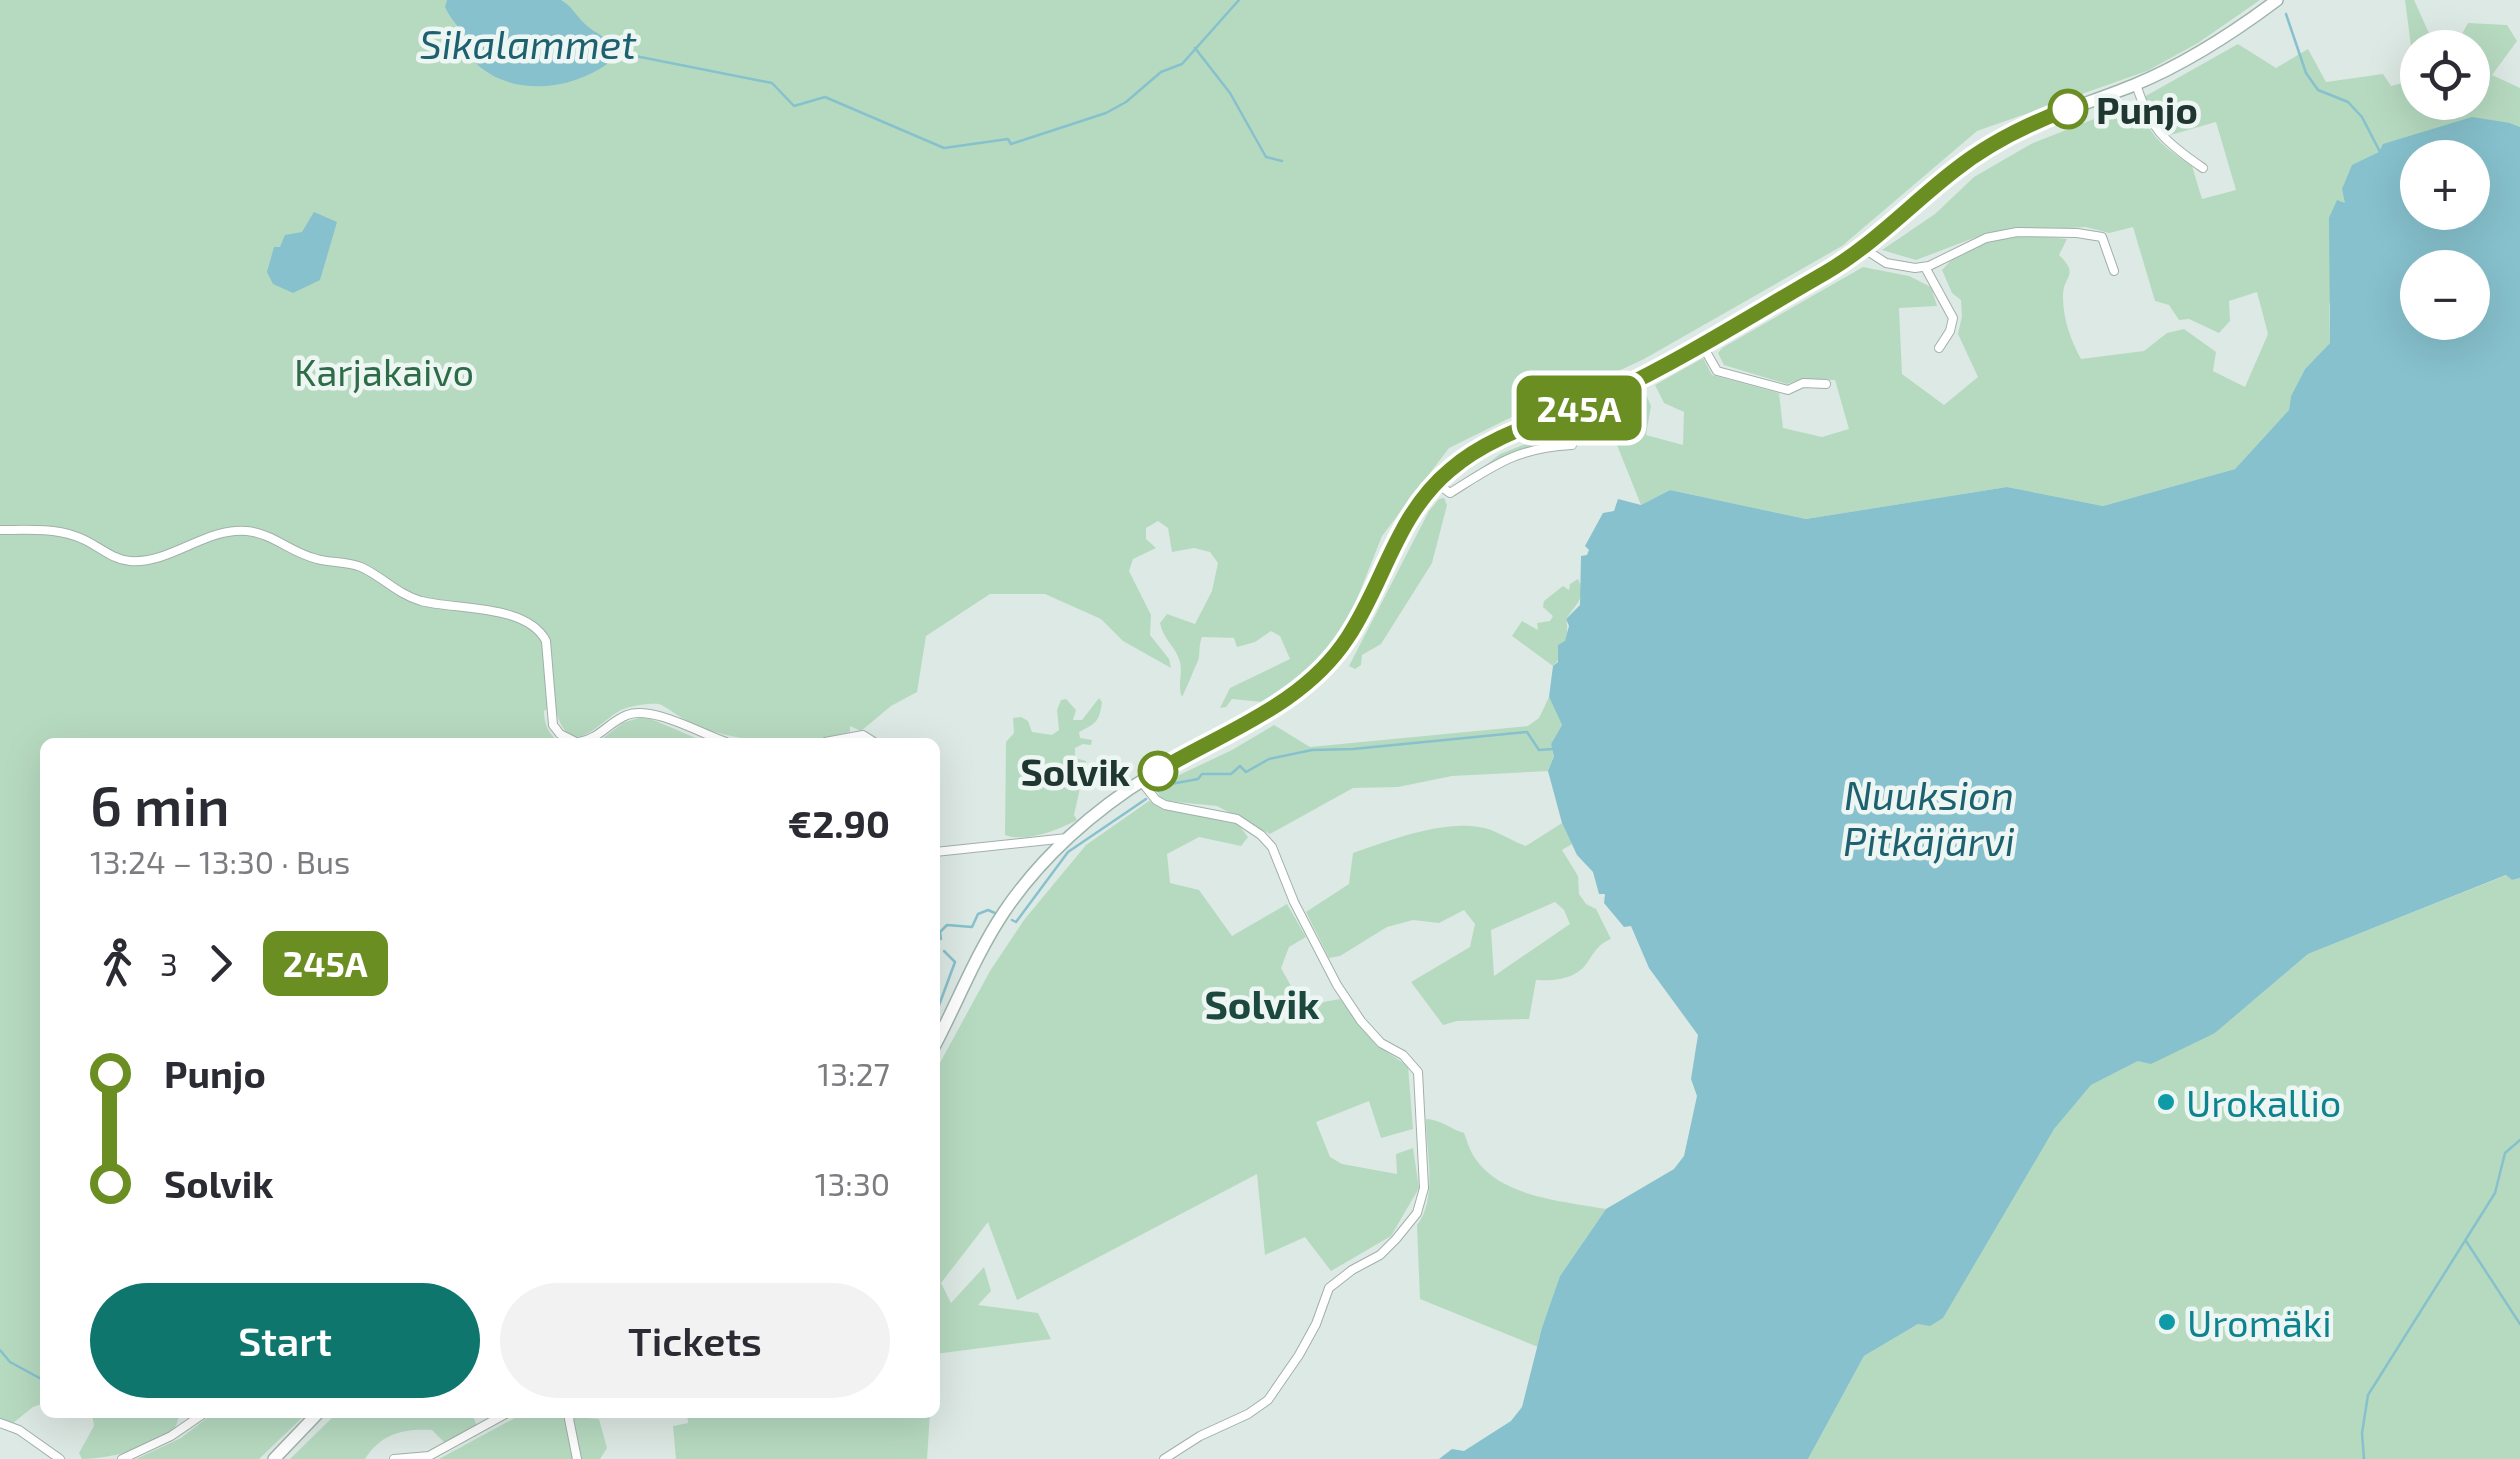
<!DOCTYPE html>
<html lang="en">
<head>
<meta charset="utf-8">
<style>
	body { margin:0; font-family:"Exo 2",sans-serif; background:#f2f2f3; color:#2b2b33; height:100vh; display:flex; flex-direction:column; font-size:38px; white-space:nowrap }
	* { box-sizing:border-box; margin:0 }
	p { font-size:32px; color:#7c7c81 }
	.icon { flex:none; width:55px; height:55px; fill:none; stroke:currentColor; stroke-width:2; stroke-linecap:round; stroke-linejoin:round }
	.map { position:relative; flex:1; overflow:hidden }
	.drawer { position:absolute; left:40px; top:738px; width:900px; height:680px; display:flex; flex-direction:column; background:#fff; border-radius:15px; box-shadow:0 10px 40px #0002 }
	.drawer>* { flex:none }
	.badge { padding:0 20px; border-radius:15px; font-size:35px; line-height:65px }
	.tools { position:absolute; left:2400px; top:30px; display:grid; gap:20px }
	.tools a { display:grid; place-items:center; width:90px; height:90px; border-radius:50%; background:#fff; box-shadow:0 10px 40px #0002; font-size:50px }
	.map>.badge { position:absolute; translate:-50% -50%; box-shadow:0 0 0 5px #fff }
	.legs { display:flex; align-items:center; gap:15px; height:110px; padding:0 50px; font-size:32px }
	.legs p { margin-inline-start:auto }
	.head { display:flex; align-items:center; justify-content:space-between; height:170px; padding:0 50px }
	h1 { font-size:55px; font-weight:600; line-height:75px }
	.action { display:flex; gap:20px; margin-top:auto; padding:20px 50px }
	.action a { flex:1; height:115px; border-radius:60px; background:#0f766e; color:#fff; font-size:40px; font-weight:600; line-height:115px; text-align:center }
	.action a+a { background:#f2f2f3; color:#2b2b33 }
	ul { padding:0 50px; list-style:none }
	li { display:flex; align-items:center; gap:35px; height:110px; font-size:38px }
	li i { display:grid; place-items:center; width:15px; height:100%; margin:0 12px; background:currentColor }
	li i::after { content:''; width:25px; height:25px; margin:-12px; border:8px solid; border-radius:50%; background:#fff }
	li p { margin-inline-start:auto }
	li:first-child i { background:linear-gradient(#0000 50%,currentColor 0) }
	li:last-child i { background:linear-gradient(currentColor 50%,#0000 0) }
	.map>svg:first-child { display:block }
	.green { fill:#b6dac0; fill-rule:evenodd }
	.water { fill:#86c1cd; fill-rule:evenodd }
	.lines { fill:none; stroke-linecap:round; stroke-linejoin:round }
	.stream { stroke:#86c1cd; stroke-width:2.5 }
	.street-casing { stroke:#a1b0ab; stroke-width:10 }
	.secondary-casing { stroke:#9db4ac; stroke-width:14 }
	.street { stroke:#fff; stroke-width:8 }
	.secondary { stroke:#fff; stroke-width:11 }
	.line-1-casing { stroke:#fff; stroke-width:22 }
	.line-1 { stroke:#6b8e23; stroke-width:15 }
	.stop-1-dot { fill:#fff; stroke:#6b8e23; stroke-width:5 }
	.culture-dot { fill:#0f9aa8; stroke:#edf6f2; stroke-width:4 }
	.labels { text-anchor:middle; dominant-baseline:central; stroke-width:9; stroke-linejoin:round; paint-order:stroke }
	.stop-label { font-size:38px; font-weight:bold; fill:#203731; stroke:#edf6f2; text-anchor:start }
	.park-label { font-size:38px; fill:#2c6c46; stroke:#edf6f2 }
	.culture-label { font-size:38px; fill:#0d838f; stroke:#edf6f2; text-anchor:start }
	.water-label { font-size:40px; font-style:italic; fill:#1d6170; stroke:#edf6f2 }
	.neighbourhood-label { font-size:40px; font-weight:bold; fill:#1d483e; stroke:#edf6f2 }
</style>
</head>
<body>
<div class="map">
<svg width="2520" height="1459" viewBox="0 0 2520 1459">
	<rect width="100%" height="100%" fill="#dde9e4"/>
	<g class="green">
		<path d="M0,0H2260L2198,43L2147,71L1977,131L1842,246L1644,359L1563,397L1546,400L1449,448L1382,536L1353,609L1326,651L1306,673L1281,692L1262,702L1232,699L1226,707L1220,708L1230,688L1290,659L1280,636L1271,631L1255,642L1237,647L1234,638L1202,637C1198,646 1201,656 1197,663C1192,674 1187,687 1182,697C1177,684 1183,675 1180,662C1176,647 1163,639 1160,623L1167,614L1195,624L1212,591L1218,563L1210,552L1194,548L1172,552L1168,528L1158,521L1146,528V539L1156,548L1133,559L1129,571L1151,615L1150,635L1169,659L1171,668L1123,641L1101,619L1045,594H990L926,636L917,692L891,706L861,731L850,726V732C791,746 755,745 698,727C688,723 664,705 659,704C649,703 630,706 621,710C595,724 570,765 554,705L544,711C544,724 549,736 560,742H45V1403L33,1407L13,1423L0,1421Z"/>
		<path d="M2405,0H2414L2433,42L2458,41L2468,23L2507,25L2517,41L2492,75L2520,88V127L2510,123L2380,152L2346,204L2329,306L2330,343L2305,369L2291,396L2289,410L2235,469L2103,506L2007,487L1806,519L1670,490L1641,505L1615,440L1588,431L1570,441L1535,444L1478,471L1500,454L1620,407L1645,392L1651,406L1646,435L1683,445L1684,412L1664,403L1655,385L1703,358L1712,375L1779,393L1783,428L1822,437L1849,429L1835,380L1801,379L1787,384L1724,365L1718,353L1722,348L1863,267L1909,276L1931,287L1937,306L1899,308L1902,374L1944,405L1978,377L1958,334L1962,316L1961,300L1952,293L1942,270C1971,235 2024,233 2067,239L2059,255C2081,276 2062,276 2063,297C2063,319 2071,341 2081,359L2144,351L2167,333L2184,329L2216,352L2213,371L2245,387L2268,334L2257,292L2229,301L2230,321L2219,333L2189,319L2179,320L2169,305L2155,301L2133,227L2109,233L2086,227L1987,233L1916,260L1882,250L1935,214L1974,177L2031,144L2137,102C2150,137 2161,145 2192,166L2202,199L2236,190L2216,122L2167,136L2144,97L2238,44L2276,68L2308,49L2326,82L2383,74L2391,86L2417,79L2418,102H2472V48H2418L2417,63L2411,46Z"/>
		<polygon points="1444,498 1447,505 1432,563 1381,644 1362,655 1361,665 1355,669 1349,666 1429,511 1439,499"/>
		<path d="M1578,579C1587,598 1576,604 1566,619C1570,632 1564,657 1553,666L1512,636L1522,621L1538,630L1537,623L1550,621L1553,616L1543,607L1544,601L1563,586L1569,590L1570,584Z"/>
		<polygon points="1549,697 1562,725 1551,744 1554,755 1548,771 1452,776 1398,787 1353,788 1270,834 1217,806 1167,801 1160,798 1156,786 1232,750 1274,725 1310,747 1528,726 1539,718"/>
		<path d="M1099,698L1102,702C1099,723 1096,723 1079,732L1080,738L1092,740L1091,745L1083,744L1075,748V758L1086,761L1074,815L1077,820C1058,830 1026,843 1005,835L1006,742L1014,733L1013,718L1021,717L1028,721L1032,732L1052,735L1059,730L1057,710L1061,700L1066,699L1076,710L1073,720H1082Z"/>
		<polygon points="644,716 705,742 598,742 623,723"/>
		<polygon points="1149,801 1168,809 1237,823 1248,837 1241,846 1199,837 1167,854 1170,883 1199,890 1232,936 1287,904 1306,937 1289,947 1281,968 1302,1006 1340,999 1375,1044 1408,1066 1413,1129 1381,1138 1369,1101 1316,1122 1330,1157 1342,1164 1397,1174 1396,1154 1413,1148 1419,1188 1391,1236 1331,1271 1305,1237 1265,1255 1257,1174 1017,1300 988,1222 941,1283 951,1303 984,1267 991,1291 978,1305 1038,1313 1051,1339 935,1354 935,1072 990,971 1024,920 1086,845"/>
		<path d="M1562,823L1572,844L1562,850L1578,876L1579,894L1586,904L1596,909L1611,939C1595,945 1593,957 1583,968C1571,980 1550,981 1536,980L1529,1019L1457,1021L1443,1025L1411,982L1470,947L1475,924L1464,910L1439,923L1413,920L1387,927L1340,956L1329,958L1306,912L1349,884L1353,853C1390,840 1452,816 1491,830C1502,834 1514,842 1526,846ZM1555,902L1564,910L1570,924L1494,976L1491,930Z"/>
		<polygon points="2507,875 2512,880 2520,878 2520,1459 1808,1459 1864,1356 1918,1324 2054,1128 2091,1085 2138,1061 2215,1033 2308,954"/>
		<path d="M1426,1119C1440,1119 1450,1129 1464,1133C1467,1141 1471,1154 1477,1161C1505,1198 1564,1201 1606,1209L1560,1276L1538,1347L1420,1299L1417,1225C1438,1199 1426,1151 1426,1119Z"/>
		<polygon points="215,1412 307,1412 307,1413 259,1459 136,1459 181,1438"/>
		<path d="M92,1413H180C178,1417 178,1423 175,1427C161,1448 105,1459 82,1459L79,1453L94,1426Z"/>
		<path d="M337,1413H471L477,1425L447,1445L432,1430C404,1428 380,1434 365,1459H290Z"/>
		<polygon points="524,1413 576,1413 575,1417 599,1419 607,1448 600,1459 439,1459"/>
		<polygon points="687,1413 930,1413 927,1459 676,1459 673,1426 688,1423"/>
	</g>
	<g class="water">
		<path d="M447,0H561C573,7 576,16 585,24C603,40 614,35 607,64C572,89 517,97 480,67C469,58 470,44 462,33C456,23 450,18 445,7Z"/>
		<path d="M2472,117L2510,123L2520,127V878L2512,880L2506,875L2308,954L2215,1033L2151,1064L2138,1061L2091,1085L2054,1129L1943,1318L1930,1326L1918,1324L1864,1356L1808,1459H1439L1452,1449L1464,1451L1511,1421L1522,1407L1542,1328L1560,1276L1606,1209L1674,1169L1684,1156L1697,1096L1691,1079L1698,1035L1649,968L1631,926L1624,927L1604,903L1605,894H1599L1593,872L1577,855L1562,823L1548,771L1554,756L1551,744L1562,725L1549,697L1553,666L1558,662V645L1565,641L1569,626L1566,619L1580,605L1581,556L1587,555L1589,550L1585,546L1603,513L1614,511L1618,499L1641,505L1670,490L1806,519L2007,487L2103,506L2235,469L2289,410L2291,396L2305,369L2330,343L2329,218L2337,200L2345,203L2342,189L2352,165L2379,152L2383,144ZM2418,158H2472V212H2418ZM2418,268H2472V322H2418Z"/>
		<polygon points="314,212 337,222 320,280 293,293 273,284 267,272 274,247 280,247 285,235 302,232"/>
	</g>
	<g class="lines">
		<g class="stream">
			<polyline points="2286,14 2306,73 2318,90 2348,102 2362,117 2380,152"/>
			<polyline points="1195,48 1230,93 1266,157 1282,161"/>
			<polyline points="610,51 772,83 794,106 825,97 944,148 1008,139 1011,144 1106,113 1126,102 1161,72 1182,64 1239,0"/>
			<polyline points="1158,791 1171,784 1198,779 1202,774 1231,774 1240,766 1246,772 1269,759 1312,750 1353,749 1527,732 1539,750 1553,749"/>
			<polyline points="1012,920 1016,922 1068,852 1146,799"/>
			<polyline points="941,939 940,932 947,925 972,927 978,914 988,910 995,913"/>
			<polyline points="935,1016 955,962 944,951"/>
			<polyline points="2466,1241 2520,1324"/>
			<polyline points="0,1350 10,1362 45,1381"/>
			<polyline points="2364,1459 2362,1433 2368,1395 2495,1193 2505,1153 2520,1140"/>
		</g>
		<g class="street-casing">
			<g id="street">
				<path d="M2136,84C2150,129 2165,142 2203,168"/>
				<polyline points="1863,248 1886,263 1915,268 1929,266 1986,238 2017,232 2077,233 2102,237 2114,271"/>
				<polyline points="1925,267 1953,318 1950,331 1939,348"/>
				<polyline points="1701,343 1717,371 1788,390 1803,383 1826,384"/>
				<path d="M1436,483L1450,493C1495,465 1516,448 1572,445"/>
				<path d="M0,530C25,530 52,528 75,536C95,542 109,559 130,561C171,564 206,527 247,531C274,534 291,553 317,559C331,563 347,561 361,567C383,577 397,594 421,601C457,610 527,604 546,641L553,725L560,734L576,742"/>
				<path d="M579,742C599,739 609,722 627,715C651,705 700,733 726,742"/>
				<polyline points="825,742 863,735 874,742"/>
				<polyline points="1141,781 1156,800 1165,805 1237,819 1261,835 1272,847 1294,902 1337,985 1361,1021 1381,1043 1403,1055 1418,1072 1424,1188 1417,1213 1396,1239 1380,1255 1352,1270 1329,1288 1316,1324 1299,1355 1268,1400 1248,1414 1200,1436 1164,1459"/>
				<polyline points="935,852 1067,838"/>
				<polyline points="572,1412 569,1419 577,1459"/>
				<polyline points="0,1423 19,1430 60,1459"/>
				<polyline points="122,1459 171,1436 206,1412"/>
				<polyline points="394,1459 429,1456 509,1412"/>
			</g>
		</g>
		<g class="secondary-casing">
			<g id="secondary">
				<path d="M935,1045C958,1001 976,954 1004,912C1041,857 1094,810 1151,775C1201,745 1257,725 1303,687C1379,623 1384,511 1469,455C1513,425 1568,415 1615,392C1685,357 1753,314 1821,275C1890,235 1941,172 2012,134C2051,113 2093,102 2134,85C2185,64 2233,33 2277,0"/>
				<polyline points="274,1459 319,1412"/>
			</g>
		</g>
		<use href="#street" class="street"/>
		<use href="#secondary" class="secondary"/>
	</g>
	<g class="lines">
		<g class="line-1-casing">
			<path id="line-1" d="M1158,771C1225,731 1304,705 1348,637C1385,581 1396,515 1450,470C1496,430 1559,418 1613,392C1683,359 1757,312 1825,273C1873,245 1911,204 1955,170C1989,143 2028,124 2068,109"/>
		</g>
		<use href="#line-1" class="line-1"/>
	</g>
	<g class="stop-1-dot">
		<circle cx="2068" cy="109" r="18"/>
		<circle cx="1158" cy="771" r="18"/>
	</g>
	<g class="culture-dot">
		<circle cx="2166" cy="1102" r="10"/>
		<circle cx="2167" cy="1322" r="10"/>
	</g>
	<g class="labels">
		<g class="stop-label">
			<text x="2096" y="109">Punjo</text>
			<text x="1130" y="771" text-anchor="end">Solvik</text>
		</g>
		<g class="park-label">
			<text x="384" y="371">Karjakaivo</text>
		</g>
		<g class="culture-label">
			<text x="2186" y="1102">Urokallio</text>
			<text x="2187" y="1322">Uromäki</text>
		</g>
		<g class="water-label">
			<text x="528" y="43">Sikalammet</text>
			<text x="1929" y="794">Nuuksion<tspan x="1929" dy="46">Pitkäjärvi</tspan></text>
		</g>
		<g class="neighbourhood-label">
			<text x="1262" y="1003">Solvik</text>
		</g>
	</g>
</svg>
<div class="tools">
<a><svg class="icon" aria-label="locate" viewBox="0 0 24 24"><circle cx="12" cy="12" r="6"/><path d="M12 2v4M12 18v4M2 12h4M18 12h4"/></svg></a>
<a>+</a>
<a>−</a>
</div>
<b class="badge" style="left:1579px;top:408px;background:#6b8e23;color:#fff">245A</b>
<section class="drawer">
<div class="head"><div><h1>6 min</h1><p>13:24 – 13:30 · Bus</p></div><b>€2.90</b></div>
<div class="legs"><svg class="icon" aria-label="walk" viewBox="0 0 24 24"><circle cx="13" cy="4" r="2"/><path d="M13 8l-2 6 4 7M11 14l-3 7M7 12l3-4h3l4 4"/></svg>3<svg class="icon" aria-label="forward" viewBox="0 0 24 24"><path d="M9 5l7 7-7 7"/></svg><b class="badge" style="background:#6b8e23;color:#fff">245A</b></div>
<ul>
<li><i style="color:#6b8e23"></i><b>Punjo</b><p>13:27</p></li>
<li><i style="color:#6b8e23"></i><b>Solvik</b><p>13:30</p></li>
</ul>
<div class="action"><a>Start</a><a>Tickets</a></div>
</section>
</div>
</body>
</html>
